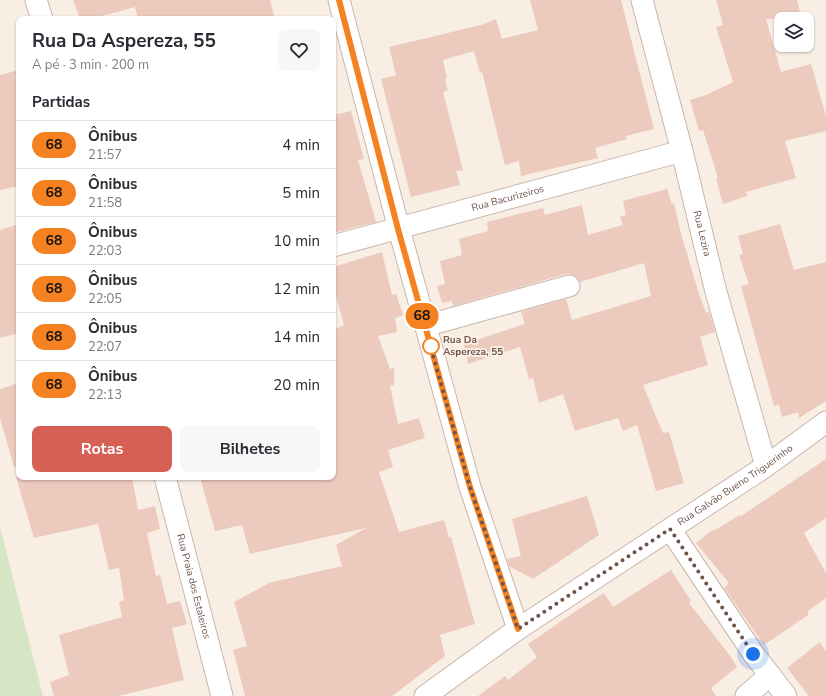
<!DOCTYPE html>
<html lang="pt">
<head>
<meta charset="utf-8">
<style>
	body { margin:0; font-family:"Nunito Sans",sans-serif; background:#f7f7f7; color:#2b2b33; height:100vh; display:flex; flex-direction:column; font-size:15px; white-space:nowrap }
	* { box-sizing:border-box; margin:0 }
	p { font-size:13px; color:#7c7c81 }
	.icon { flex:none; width:22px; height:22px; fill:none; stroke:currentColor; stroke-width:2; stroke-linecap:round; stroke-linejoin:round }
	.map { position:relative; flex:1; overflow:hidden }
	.side { position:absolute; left:16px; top:16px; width:320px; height:464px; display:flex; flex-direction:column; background:#fff; border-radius:8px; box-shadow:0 1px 3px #0004 }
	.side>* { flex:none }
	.badge { padding:0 8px; border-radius:13px; font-size:14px; line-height:26px }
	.buttons { position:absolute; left:774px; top:12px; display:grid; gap:8px }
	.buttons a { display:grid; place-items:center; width:40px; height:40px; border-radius:8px; background:#fff; box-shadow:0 1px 3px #0004; font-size:20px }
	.you { position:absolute; width:20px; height:20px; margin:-10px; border:3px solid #fff; border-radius:50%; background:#1a73e8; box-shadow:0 0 0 6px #1a73e833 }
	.map>.badge { position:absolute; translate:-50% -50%; box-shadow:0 0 0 2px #fff }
	h2 { padding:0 16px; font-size:15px; line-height:36px }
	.round { display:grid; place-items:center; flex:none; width:42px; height:42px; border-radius:8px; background:#f7f7f7 }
	.headline { display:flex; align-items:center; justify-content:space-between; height:68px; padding:0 16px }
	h1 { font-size:19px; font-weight:700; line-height:30px }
	.cta { display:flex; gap:8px; margin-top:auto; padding:8px 16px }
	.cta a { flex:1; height:46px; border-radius:8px; background:#d76055; color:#fff; font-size:16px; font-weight:700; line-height:46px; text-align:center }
	.cta a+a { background:#f7f7f7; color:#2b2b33 }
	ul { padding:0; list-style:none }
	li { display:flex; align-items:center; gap:12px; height:48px; padding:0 16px; border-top:1px solid #e1e1e2 }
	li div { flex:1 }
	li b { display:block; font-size:15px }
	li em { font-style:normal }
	li .badge { min-width:44px; font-weight:700; text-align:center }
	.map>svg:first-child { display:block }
	.green { fill:#d6e5c4 }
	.building { fill:#eccabe }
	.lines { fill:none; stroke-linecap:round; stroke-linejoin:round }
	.minor-casing { stroke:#c9b5ab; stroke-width:23 }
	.minor { stroke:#fff; stroke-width:21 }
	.line-casing { stroke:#fff; stroke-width:9 }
	.line { stroke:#f58220; stroke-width:6 }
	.walk { stroke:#6f544c; stroke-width:4; stroke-dasharray:0 7.2 }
	.stop-dot { fill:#fff; stroke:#f58220; stroke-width:2 }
	.labels { text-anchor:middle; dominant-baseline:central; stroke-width:3.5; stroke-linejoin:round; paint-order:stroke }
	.street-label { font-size:10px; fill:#6f544c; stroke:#fdf2e9 }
	.stop-label { font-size:10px; font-weight:bold; fill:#6f544c; stroke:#fdf2e9; text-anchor:start }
</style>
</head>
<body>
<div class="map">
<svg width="826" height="696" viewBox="0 0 826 696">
	<rect width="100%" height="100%" fill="#f9eee3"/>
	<polygon class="green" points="0,527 43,696 0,696"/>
	<g class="building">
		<polygon points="73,0 270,0 275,19 138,19 135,7 91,19 80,19"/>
		<polygon points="530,0 621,0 654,129 626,136 627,139 595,148 598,158 521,176 519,161 505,165 482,72 480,73 474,51 443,60 447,79 445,79 448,90 443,92 463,170 456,171 460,185 411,197 381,79 396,75 389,47 481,25 496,19 502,39 538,30"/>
		<polygon points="716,0 797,0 802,19 766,19 781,72 811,64 826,116 826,131 785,141 796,178 746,192 747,196 723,204 716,179 718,178 703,130 699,131 690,100 706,95 733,82 716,27 723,25"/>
		<polygon points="19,70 19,186 0,190 0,75"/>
		<polygon points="351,111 364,159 358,160 376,222 333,233 333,115"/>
		<polygon points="667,189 672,204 674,203 680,230 699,294 706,313 709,312 715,332 700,337 708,365 643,385 663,433 669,432 684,483 656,491 637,425 623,431 618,418 575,431 563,394 539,403 533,378 529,379 520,347 468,364 464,344 525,324 521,312 566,299 572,320 651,296 644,263 580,282 577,277 572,275 566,274 453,306 452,301 442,303 437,286 445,284 440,261 462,255 459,239 488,231 487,222 543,208 545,215 582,205 588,235 623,225 620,217 626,215 623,201"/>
		<polygon points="19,224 19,333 0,338 0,230"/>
		<polygon points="780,224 794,270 826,262 826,401 799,418 798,412 782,417 779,405 774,406 741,286 749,284 739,255 743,254 738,236"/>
		<polygon points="382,252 392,295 396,294 403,315 395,318 397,332 378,336 390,369 394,368 394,385 390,386 398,424 419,418 425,438 388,450 393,467 379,472 399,532 444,520 449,538 451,537 475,624 440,635 445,656 392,696 245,696 233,650 247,646 234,602 269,583 342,566 336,545 366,528 250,554 242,525 215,531 200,477 333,477 333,330 344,325 333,284 333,267"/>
		<polygon points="19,383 19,466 14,467 0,418 0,389"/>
		<polygon points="826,459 826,518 804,533 826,573 826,598 808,611 808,615 764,645 724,588 729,583 696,543 712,530 713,531 740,515 741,516"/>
		<polygon points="16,477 132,477 138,510 155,506 160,529 147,533 156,576 160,575 167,604 180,601 187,624 172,628 184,680 118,696 54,696 50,682 69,675 59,635 122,617 119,602 124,600 119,568 109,570 98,524 34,538"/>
		<polygon points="587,496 599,535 533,579 509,566 507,559 521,556 512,519"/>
		<polygon points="671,570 691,601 689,603 731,657 737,667 711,688 716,696 478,696 505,676 508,680 537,657 528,644 573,613 604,593 613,607"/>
		<polygon points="820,642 826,652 826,696 809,696 787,668"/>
	</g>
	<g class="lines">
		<g class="minor-casing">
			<g id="minor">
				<polyline points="36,0 42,19"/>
				<polyline points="339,0 399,229 470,487 518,629"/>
				<path id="s1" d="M642,0L682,151L716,292L766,466"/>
				<path id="s2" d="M333,246L682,151"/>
				<polyline points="425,326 569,286"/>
				<path id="s3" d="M165,477L222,696"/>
				<polyline points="670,529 753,653 786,696"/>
				<path id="s4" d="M425,696L518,629L766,466L826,422"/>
				<polyline points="746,696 770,675"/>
			</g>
		</g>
		<use href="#minor" class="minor"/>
	</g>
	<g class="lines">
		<g class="line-casing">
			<polyline id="line" points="339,0 398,229 470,487 518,629"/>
		</g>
		<use href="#line" class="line"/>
		<polyline class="walk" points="431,346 429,341 470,487 518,629 670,529 753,654"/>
	</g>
	<circle class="stop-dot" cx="431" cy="346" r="8"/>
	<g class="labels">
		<g class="street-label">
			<text stroke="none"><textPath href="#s2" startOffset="181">Rua Bacurizeiros</textPath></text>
			<text stroke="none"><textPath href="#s1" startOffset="241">Rua Lezira</textPath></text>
			<text stroke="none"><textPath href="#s4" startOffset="375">Rua Galvão Bueno Triguerinho</textPath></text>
			<text stroke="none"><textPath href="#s3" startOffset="113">Rua Praia dos Estaleiros</textPath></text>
		</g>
		<g class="stop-label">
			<text x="443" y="340">Rua Da<tspan x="443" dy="12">Aspereza, 55</tspan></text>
		</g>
	</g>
</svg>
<div class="buttons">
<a><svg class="icon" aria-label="layers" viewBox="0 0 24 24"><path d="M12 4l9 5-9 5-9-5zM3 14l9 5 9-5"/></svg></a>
</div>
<div class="you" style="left:753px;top:654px"></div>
<b class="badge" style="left:422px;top:316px;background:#f58220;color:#111">68</b>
<section class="side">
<div class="headline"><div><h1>Rua Da Aspereza, 55</h1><p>A pé · 3 min · 200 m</p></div><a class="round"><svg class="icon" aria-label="heart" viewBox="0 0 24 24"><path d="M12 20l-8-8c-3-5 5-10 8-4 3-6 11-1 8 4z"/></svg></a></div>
<h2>Partidas</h2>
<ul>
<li><span class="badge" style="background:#f58220;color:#111">68</span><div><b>Ônibus</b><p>21:57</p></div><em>4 min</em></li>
<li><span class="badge" style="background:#f58220;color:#111">68</span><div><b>Ônibus</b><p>21:58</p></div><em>5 min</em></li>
<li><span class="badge" style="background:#f58220;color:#111">68</span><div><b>Ônibus</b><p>22:03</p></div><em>10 min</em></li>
<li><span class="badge" style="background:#f58220;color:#111">68</span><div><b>Ônibus</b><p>22:05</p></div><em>12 min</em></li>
<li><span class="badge" style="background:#f58220;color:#111">68</span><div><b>Ônibus</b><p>22:07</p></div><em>14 min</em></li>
<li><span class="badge" style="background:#f58220;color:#111">68</span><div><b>Ônibus</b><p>22:13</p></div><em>20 min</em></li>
</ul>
<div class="cta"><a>Rotas</a><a>Bilhetes</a></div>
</section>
</div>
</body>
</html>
